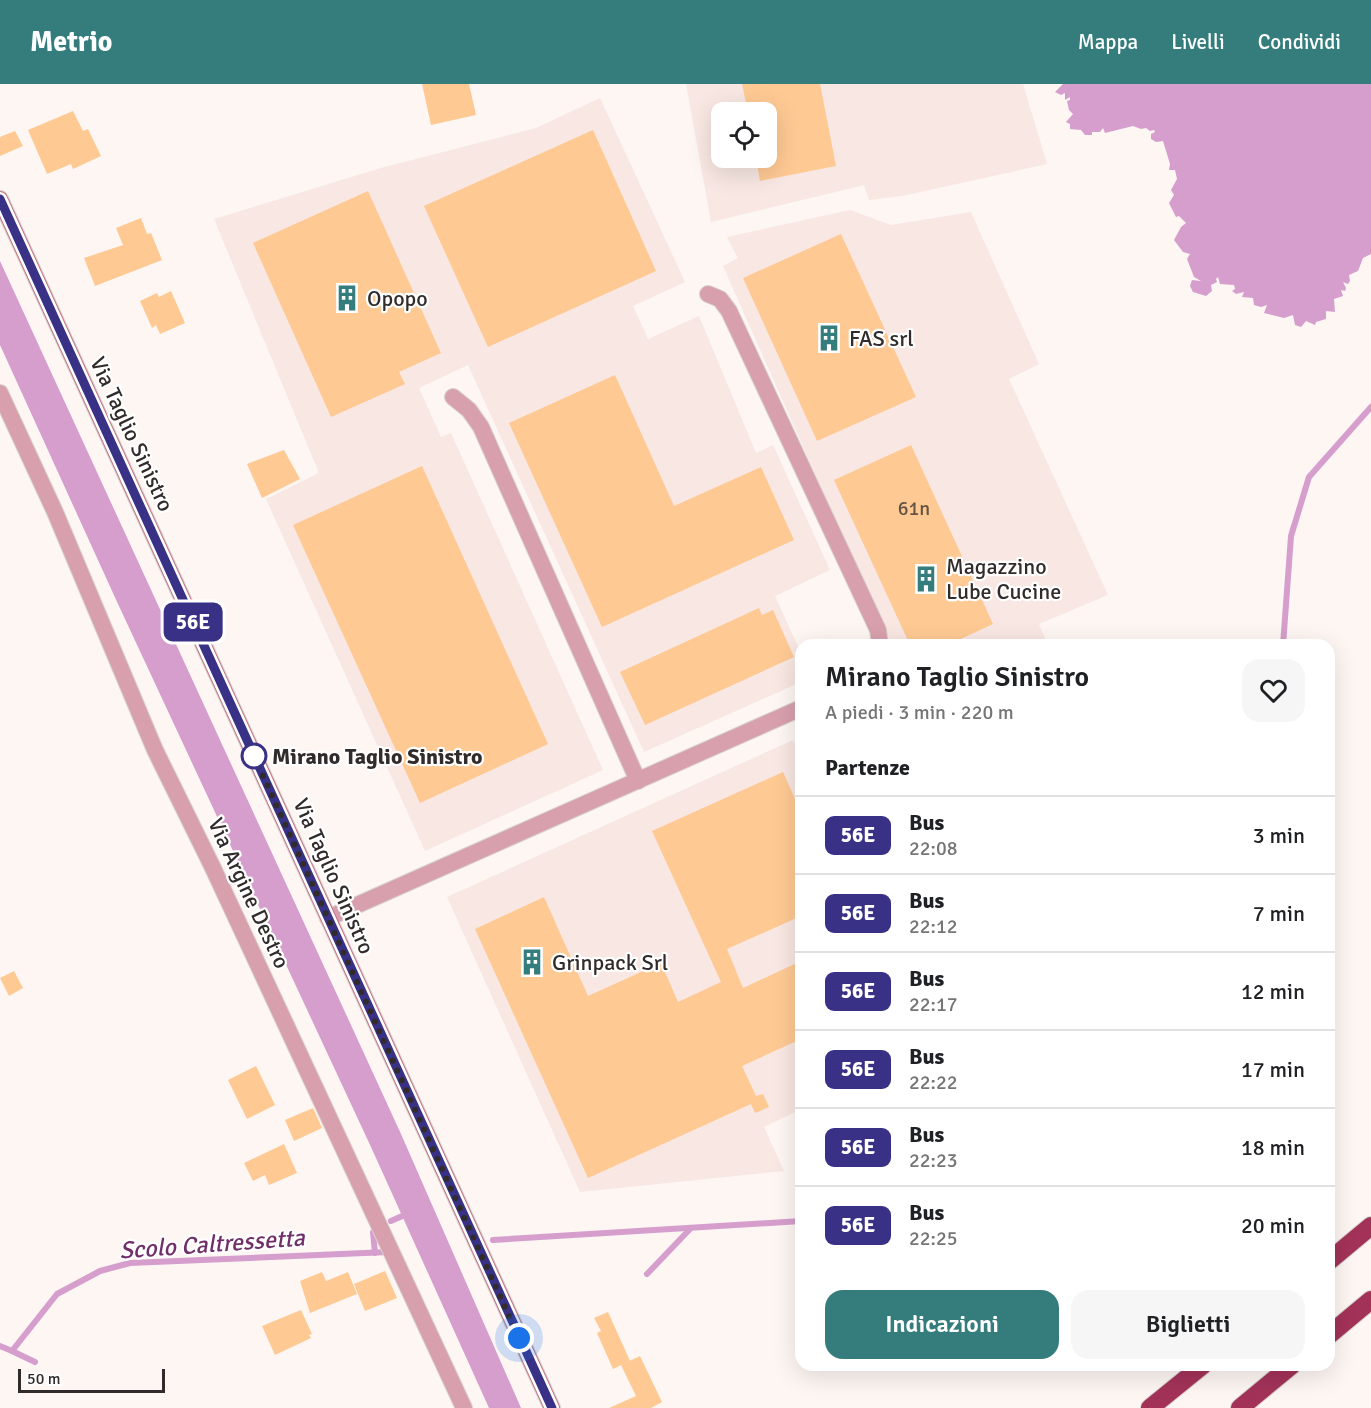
<!DOCTYPE html>
<html lang="it">
<head>
<meta charset="utf-8">
<style>
	body { margin:0; font-family:Signika,sans-serif; background:#f6f6f6; color:#202124; height:100vh; display:flex; flex-direction:column; font-size:22px; white-space:nowrap }
	* { box-sizing:border-box; margin:0 }
	p { font-size:20px; color:#757577 }
	.icon { flex:none; width:33px; height:33px; fill:none; stroke:currentColor; stroke-width:2; stroke-linecap:round; stroke-linejoin:round }
	.map { position:relative; flex:1; overflow:hidden }
	.drawer { position:absolute; left:795px; top:555px; width:540px; height:732px; display:flex; flex-direction:column; background:#fff; border-radius:18px; box-shadow:0 6px 24px #0002 }
	.drawer>* { flex:none }
	.badge { padding:0 12px; border-radius:9px; font-size:21px; line-height:39px }
	.fabs { position:absolute; left:711px; top:18px; display:grid; gap:12px }
	.fabs a { display:grid; place-items:center; width:66px; height:66px; border-radius:12px; background:#fff; box-shadow:0 6px 24px #0002; font-size:30px }
	.scale { position:absolute; left:18px; bottom:15px; width:147px; box-sizing:border-box; padding-left:6px; border:3px solid #312c2b; border-top:0; font-size:16px; line-height:21px; white-space:nowrap; color:#312c2b; -webkit-text-stroke:4px #fff; paint-order:stroke }
	.you { position:absolute; width:30px; height:30px; margin:-15px; border:4px solid #fff; border-radius:50%; background:#1a73e8; box-shadow:0 0 0 9px #1a73e833 }
	.map>.badge { position:absolute; translate:-50% -50%; box-shadow:0 0 0 3px #fff }
	h2 { padding:0 30px; font-size:22px; line-height:54px }
	.round { display:grid; place-items:center; flex:none; width:63px; height:63px; border-radius:18px; background:#f6f6f6 }
	.summary { display:flex; align-items:center; justify-content:space-between; height:102px; padding:0 30px }
	h1 { font-size:28px; font-weight:600; line-height:45px }
	.action { display:flex; gap:12px; margin-top:auto; padding:12px 30px }
	.action a { flex:1; height:69px; border-radius:18px; background:#347d7c; color:#fff; font-size:24px; font-weight:600; line-height:69px; text-align:center }
	.action a+a { background:#f6f6f6; color:#202124 }
	ul { padding:0; list-style:none }
	li { display:flex; align-items:center; gap:18px; height:78px; padding:0 30px; border-top:2px solid #e0e0e0 }
	li div { flex:1 }
	li b { display:block; font-size:22px }
	li em { font-style:normal }
	li .badge { min-width:66px; font-weight:700; text-align:center }
	header { display:flex; align-items:center; gap:36px; box-sizing:border-box; height:84px; padding:0 30px; background:#347d7c; color:#fff }
	header strong { font-size:28px }
	nav { display:flex; gap:33px; margin-inline-start:auto; font-size:21px }
	.map>svg:first-child { display:block }
	.built { fill:#f8e7e2; fill-rule:evenodd }
	.water { fill:#d69ecd }
	.lines { fill:none; stroke-linecap:round; stroke-linejoin:round }
	.stream { stroke:#d69ecd; stroke-width:6 }
	.building { fill:#fec993 }
	.minor-casing { stroke:#d8d2cf; stroke-width:18 }
	.tertiary-casing { stroke:#d8d2cf; stroke-width:18 }
	.secondary-casing { stroke:#d8d2cf; stroke-width:18 }
	.motorway-casing { stroke:#d8d2cf; stroke-width:20 }
	.minor { stroke:#d8a0ac; stroke-width:16 }
	.tertiary { stroke:#d8a0ac; stroke-width:16 }
	.secondary { stroke:#c47388; stroke-width:16 }
	.motorway { stroke:#a33259; stroke-width:18 }
	.line-casing { stroke:#fff; stroke-width:14 }
	.line { stroke:#393185; stroke-width:9 }
	.walk { stroke:#312c2b; stroke-width:6; stroke-dasharray:0 10.8 }
	.stop-dot { fill:#fff; stroke:#393185; stroke-width:3 }
	.labels { text-anchor:middle; dominant-baseline:central; stroke-width:4.5; stroke-linejoin:round; paint-order:stroke }
	.number-label { font-size:20px; fill:#645345 }
	.poi-label { font-size:22px; fill:#312c2b; stroke:#fff; text-anchor:start }
	.street-label { font-size:22px; fill:#312c2b; stroke:#fff }
	.stop-label { font-size:22px; font-weight:bold; fill:#312c2b; stroke:#fff; text-anchor:start }
	.water-label { font-size:24px; font-style:italic; fill:#712f6a; stroke:#fff }
</style>
</head>
<body>
<header>
<strong>Metrio</strong>
<nav><a>Mappa</a><a>Livelli</a><a>Condividi</a></nav>
</header>
<div class="map">
<svg width="1371" height="1324" viewBox="0 0 1371 1324">
	<rect width="100%" height="100%" fill="#fdf6f3"/>
	<g class="built">
		<path d="M686,0H1023L1047,80L902,112L869,116L864,101L711,138ZM722,28H766V74H722Z"/>
		<polygon points="600,14 685,198 633,222 648,255 699,232 756,369 773,361 830,486 775,512 801,569 801,598 644,668 468,281 419,304 441,353 451,349 603,686 425,767 266,415 319,389 214,135 381,84 536,44"/>
		<polygon points="850,126 891,141 971,128 1039,280 1009,295 1108,511 1039,540 1048,561 891,561 723,182 738,174 727,153"/>
		<polygon points="793,656 801,674 801,1025 764,1043 784,1087 580,1108 447,813"/>
	</g>
	<g class="water">
		<polygon points="1063,0 1371,0 1371,170 1363,174 1358,187 1349,191 1350,197 1348,200 1343,198 1346,204 1345,207 1341,206 1343,212 1334,215 1335,228 1326,227 1326,235 1316,238 1315,241 1306,237 1301,243 1295,241 1293,231 1284,234 1264,229 1267,221 1261,223 1254,221 1253,214 1242,213 1244,208 1236,210 1232,207 1235,205 1234,201 1220,200 1218,193 1216,195 1217,198 1211,201 1212,207 1206,212 1193,208 1190,202 1192,196 1201,197 1194,193 1187,175 1190,170 1183,168 1174,156 1181,143 1186,139 1179,132 1176,133 1169,119 1174,111 1171,106 1177,95 1175,86 1169,86 1170,80 1163,57 1156,58 1151,55 1151,50 1155,48 1154,46 1150,47 1146,44 1141,45 1133,42 1105,49 1103,44 1100,48 1092,48 1092,51 1085,51 1081,46 1070,45 1070,40 1066,38 1073,30 1069,26 1067,17 1070,16 1070,13 1065,16 1065,9 1061,11 1055,8"/>
		<polygon points="0,177 401,1050 521,1324 489,1324 371,1063 118,520 0,261"/>
	</g>
	<g class="lines">
		<g class="stream">
			<polyline points="1283,561 1291,452 1309,393 1371,323"/>
			<polyline points="391,1137 409,1129"/>
			<polyline points="493,1156 801,1137"/>
			<polyline points="375,1169 373,1148 377,1144"/>
			<polyline points="647,1190 690,1145"/>
			<polyline points="0,1262 12,1267 57,1210 100,1187 130,1179 388,1168"/>
			<polyline points="12,1267 35,1278"/>
		</g>
	</g>
	<g class="building">
		<polygon points="422,0 469,0 476,31 431,41"/>
		<polygon points="742,0 820,0 836,82 760,97 756,74 766,74 766,28 748,28"/>
		<polygon points="73,27 83,47 88,45 101,72 73,85 71,80 47,90 28,46"/>
		<polygon points="593,46 656,187 488,263 424,122"/>
		<polygon points="15,47 23,62 0,72 0,53"/>
		<polygon points="368,107 441,269 399,288 405,300 331,333 253,159"/>
		<polygon points="141,134 147,150 151,149 162,176 95,202 84,174 123,161 116,144"/>
		<polygon points="841,150 916,313 817,357 743,194"/>
		<polygon points="171,207 185,239 160,250 156,241 152,244 140,217 157,209 159,213"/>
		<polygon points="615,291 674,422 761,383 794,456 602,543 509,339"/>
		<polygon points="911,361 993,540 948,561 910,561 834,396"/>
		<polygon points="284,366 300,395 262,414 247,380"/>
		<polygon points="422,382 548,660 420,719 293,441"/>
		<polygon points="759,524 762,531 773,526 794,573 645,641 620,588"/>
		<polygon points="783,688 801,728 801,832 727,865 743,904 801,877 801,955 742,982 756,1012 763,1010 769,1023 755,1029 751,1020 588,1094 475,845 544,813 588,912 661,879 678,918 721,898 652,747"/>
		<polygon points="14,887 23,904 9,912 0,894"/>
		<polygon points="256,982 275,1021 247,1035 228,996"/>
		<polygon points="313,1024 322,1044 294,1057 285,1036"/>
		<polygon points="284,1060 297,1089 269,1101 265,1091 253,1097 244,1079"/>
		<polygon points="385,1187 397,1214 365,1227 354,1200"/>
		<polygon points="322,1188 326,1197 348,1188 357,1210 310,1229 300,1197"/>
		<polygon points="301,1226 312,1250 309,1251 311,1254 275,1271 262,1242"/>
		<polygon points="608,1228 630,1277 613,1285 597,1249 601,1247 594,1234"/>
		<polygon points="640,1272 662,1318 651,1324 609,1324 636,1312 621,1281"/>
	</g>
	<g class="lines">
		<g class="minor-casing">
			<g id="minor">
				<polyline points="708,210 720,215 729,227 878,546 880,561"/>
				<polyline points="0,309 55,428 155,666 213,784 464,1324"/>
				<polyline points="453,313 469,326 481,343 638,697"/>
			</g>
		</g>
		<g class="tertiary-casing">
			<polyline id="tertiary" points="328,834 801,624"/>
		</g>
		<g class="secondary-casing">
			<polyline id="secondary" points="0,115 552,1324"/>
		</g>
		<g class="motorway-casing">
			<g id="motorway">
				<polyline points="1329,1177 1371,1142"/>
				<polyline points="1329,1251 1371,1216"/>
				<polyline points="1150,1324 1203,1281"/>
				<polyline points="1240,1324 1292,1281"/>
			</g>
		</g>
		<use href="#minor" class="minor"/>
		<use href="#tertiary" class="tertiary"/>
		<use href="#secondary" class="secondary"/>
		<use href="#motorway" class="motorway"/>
	</g>
	<g class="lines">
		<g class="line-casing">
			<polyline id="line" points="0,115 552,1324"/>
		</g>
		<use href="#line" class="line"/>
		<polyline class="walk" points="254,672 519,1254"/>
	</g>
	<defs>
		<g id="building-bare" transform="scale(2.07)"><path d="M-4-6H4V6H1V3H-1V6H-4ZM-2.5-4.3h1.7v1.8h-1.7ZM.8-4.3h1.7v1.8H.8ZM-2.5-1h1.7V.8h-1.7ZM.8-1h1.7V.8H.8Z" fill="#347d7c" stroke="#fff" stroke-width="2.5" paint-order="stroke"/></g>
	</defs>
	<g fill-rule="evenodd">
		<use href="#building-bare" x="347" y="214"/>
		<use href="#building-bare" x="829" y="254"/>
		<use href="#building-bare" x="926" y="495"/>
		<use href="#building-bare" x="532" y="878"/>
	</g>
	<circle class="stop-dot" cx="254" cy="672" r="12"/>
	<g class="labels">
		<g class="number-label">
			<text x="914" y="424">61n</text>
		</g>
		<g class="poi-label">
			<text x="367" y="214">Opopo</text>
			<text x="849" y="254">FAS srl</text>
			<text x="946" y="482">Magazzino<tspan x="946" dy="25">Lube Cucine</tspan></text>
			<text x="552" y="878">Grinpack Srl</text>
		</g>
		<g class="street-label">
			<text transform="translate(132 350) rotate(65)">Via Taglio Sinistro</text>
			<text transform="translate(334 792) rotate(66)">Via Taglio Sinistro</text>
			<text transform="translate(249 809) rotate(65)">Via Argine Destro</text>
		</g>
		<g class="stop-label">
			<text x="272" y="672">Mirano Taglio Sinistro</text>
		</g>
		<g class="water-label">
			<text transform="translate(212 1160) rotate(-4)">Scolo Caltressetta</text>
		</g>
	</g>
</svg>
<div class="fabs">
<a><svg class="icon" aria-label="locate" viewBox="0 0 24 24"><circle cx="12" cy="12" r="6"/><path d="M12 2v4M12 18v4M2 12h4M18 12h4"/></svg></a>
</div>
<div class="scale">50 m</div>
<div class="you" style="left:519px;top:1254px"></div>
<b class="badge" style="left:193px;top:538px;background:#393185;color:#fff">56E</b>
<section class="drawer">
<div class="summary"><div><h1>Mirano Taglio Sinistro</h1><p>A piedi · 3 min · 220 m</p></div><a class="round"><svg class="icon" aria-label="heart" viewBox="0 0 24 24"><path d="M12 20l-8-8c-3-5 5-10 8-4 3-6 11-1 8 4z"/></svg></a></div>
<h2>Partenze</h2>
<ul>
<li><span class="badge" style="background:#393185;color:#fff">56E</span><div><b>Bus</b><p>22:08</p></div><em>3 min</em></li>
<li><span class="badge" style="background:#393185;color:#fff">56E</span><div><b>Bus</b><p>22:12</p></div><em>7 min</em></li>
<li><span class="badge" style="background:#393185;color:#fff">56E</span><div><b>Bus</b><p>22:17</p></div><em>12 min</em></li>
<li><span class="badge" style="background:#393185;color:#fff">56E</span><div><b>Bus</b><p>22:22</p></div><em>17 min</em></li>
<li><span class="badge" style="background:#393185;color:#fff">56E</span><div><b>Bus</b><p>22:23</p></div><em>18 min</em></li>
<li><span class="badge" style="background:#393185;color:#fff">56E</span><div><b>Bus</b><p>22:25</p></div><em>20 min</em></li>
</ul>
<div class="action"><a>Indicazioni</a><a>Biglietti</a></div>
</section>
</div>
</body>
</html>
